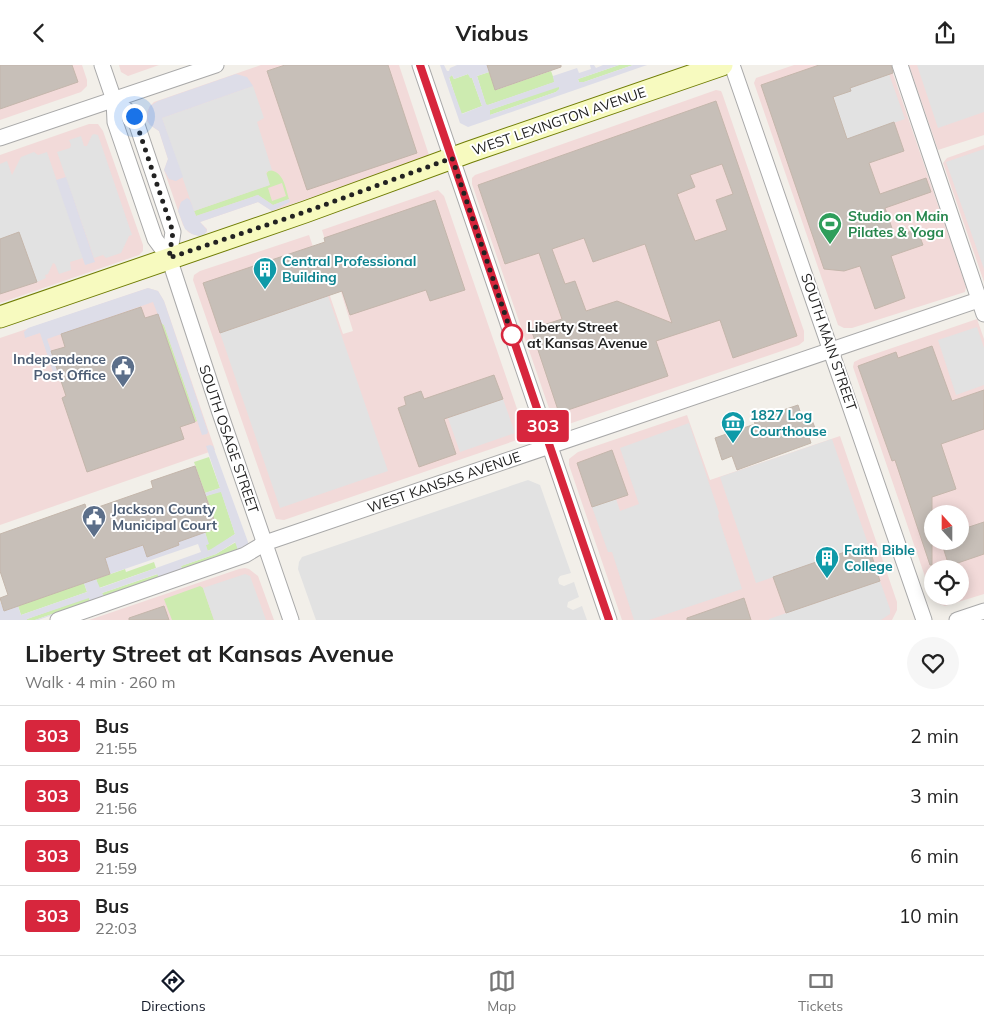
<!DOCTYPE html>
<html lang="en">
<head>
<meta charset="utf-8">
<style>
	body { margin:0; font-family:Mulish,sans-serif; background:#f6f6f6; color:#222; height:100vh; display:flex; flex-direction:column; font-size:19px; white-space:nowrap }
	* { box-sizing:border-box; margin:0 }
	p { font-size:16px; color:#767676 }
	.icon { flex:none; width:28px; height:28px; fill:none; stroke:currentColor; stroke-width:2; stroke-linecap:round; stroke-linejoin:round }
	.map { position:relative; height:555px; overflow:hidden }
	.sheet { display:flex; flex-direction:column; background:#fff; flex:1 }
	.sheet>* { flex:none }
	.badge { padding:0 10px; border-radius:4px; font-size:18px; line-height:32px }
	.needle { width:32px; rotate:339deg }
	.controls { position:absolute; left:924px; top:440px; display:grid; gap:10px }
	.controls a { display:grid; place-items:center; width:45px; height:45px; border-radius:50%; background:#fff; box-shadow:0 2px 12px #0003; font-size:25px }
	.you { position:absolute; width:25px; height:25px; margin:-12px; border:4px solid #fff; border-radius:50%; background:#1a73e8; box-shadow:0 0 0 8px #1a73e833 }
	.map>.badge { position:absolute; translate:-50% -50%; box-shadow:0 0 0 2px #fff }
	.round { display:grid; place-items:center; flex:none; width:52px; height:52px; border-radius:26px; background:#f6f6f6 }
	.headline { display:flex; align-items:center; justify-content:space-between; height:85px; padding:0 25px }
	h1 { font-size:24px; font-weight:700; line-height:38px }
	ul { padding:0; list-style:none }
	li { display:flex; align-items:center; gap:15px; height:60px; padding:0 25px; border-top:1px solid #e0e0e0 }
	li div { flex:1 }
	li b { display:block; font-size:19px }
	li em { font-style:normal }
	li .badge { min-width:55px; font-weight:700; text-align:center }
	header { display:flex; justify-content:space-between; align-items:center; height:65px; padding:0 25px; background:#fff; font-size:22px; font-weight:700 }
	.dock { display:flex; justify-content:space-around; align-items:center; height:70px; border-top:1px solid #e0e0e0; background:#fff; font-size:14px; color:#767676 }
	.dock a { display:grid; justify-items:center; gap:2px }
	.dock .on { color:#111827 }
	.map>svg:first-child { display:block }
	.commercial { fill:#f2dad9; fill-rule:evenodd }
	.grass { fill:#cdebb0; fill-rule:evenodd }
	.parking { fill:#e2e2e2 }
	.plaza { fill:#dddde8; fill-rule:evenodd }
	.building { fill:#c7bfb8; stroke:#c4b6ab; fill-rule:evenodd }
	.lines { fill:none; stroke-linecap:round; stroke-linejoin:round }
	.street-casing { stroke:#a9a9a9; stroke-width:17 }
	.secondary-casing { stroke:#707d05; stroke-width:23 }
	.street { stroke:#fff; stroke-width:15 }
	.secondary { stroke:#f7fabf; stroke-width:21 }
	.line-casing { stroke:#fff; stroke-width:11 }
	.line { stroke:#d7263d; stroke-width:8 }
	.walk { stroke:#222; stroke-width:5; stroke-dasharray:0 9 }
	.stop-dot { fill:#fff; stroke:#d7263d; stroke-width:2.5 }
	.labels { text-anchor:middle; dominant-baseline:central; stroke-width:4; stroke-linejoin:round; paint-order:stroke }
	.street-label { font-size:14px; fill:#222; stroke:#fff }
	.leisure-label { font-size:14px; font-weight:bold; fill:#27864d; stroke:#fff; text-anchor:start }
	.culture-label { font-size:14px; font-weight:bold; fill:#0d838f; stroke:#fff; text-anchor:start }
	.stop-label { font-size:14px; font-weight:bold; fill:#222; stroke:#fff; text-anchor:start }
	.service-label { font-size:14px; font-weight:bold; fill:#4e5e75; stroke:#fff; text-anchor:end }
</style>
</head>
<body>
<header><svg class="icon" aria-label="back" viewBox="0 0 24 24"><path d="M15 5l-7 7 7 7"/></svg>Viabus<svg class="icon" aria-label="share" viewBox="0 0 24 24"><path d="M12 15V3M7 8l5-5 5 5M5 13v7h14v-7"/></svg></header>
<div class="map">
<svg width="984" height="555" viewBox="0 0 984 555">
	<rect width="100%" height="100%" fill="#f2efe9"/>
	<g class="commercial">
		<polygon points="0,0 82,0 87,15 87,21 81,27 0,55"/>
		<polygon points="119,0 159,0 128,11 121,7"/>
		<polygon points="261,0 399,0 429,90 425,93 272,146 258,137 200,157 207,164 207,167 199,171 192,169 188,167 183,160 164,105 168,94 159,66 150,60 147,56 147,47 150,41 154,37"/>
		<polygon points="794,0 890,0 966,222 965,227 852,263 844,263 838,260 754,18 756,13"/>
		<polygon points="909,0 984,0 984,70 938,85"/>
		<polygon points="716,25 721,26 722,28 804,266 804,276 799,280 563,361 559,361 553,355 472,119 472,113 475,110"/>
		<polygon points="89,59 98,59 103,66 143,180 143,186 139,190 0,238 0,90"/>
		<polygon points="984,80 984,217 943,98 947,93"/>
		<polygon points="438,125 444,131 526,370 520,374 284,455 276,454 193,215 194,210 200,206 309,170 343,269 353,266 322,165"/>
		<polygon points="148,223 158,226 164,236 215,385 0,460 0,273"/>
		<path d="M977,254L984,274V529L945,541L937,538L932,532L853,302L854,297L860,294ZM932,449H960V476H932ZM932,504H960V531H932Z"/>
		<polygon points="687,350 710,415 840,371 897,537 897,545 892,555 622,555 569,400 569,394 578,387"/>
		<polygon points="245,503 249,504 258,511 274,555 89,555 239,504"/>
	</g>
	<g class="grass">
		<polygon points="619,0 633,0 584,17 579,17 578,14"/>
		<polygon points="551,6 555,17 488,40 486,40 477,11 489,7 496,25"/>
		<polygon points="468,9 472,13 482,41 461,49 449,12 452,10 454,14"/>
		<polygon points="559,21 560,24 556,27 490,50 490,45"/>
		<path d="M269,105C284,107 285,121 289,134L273,140L258,130L196,151L194,146L269,120L266,109ZM282,118L286,131L272,136L268,123Z"/>
		<polygon points="161,258 164,260 197,356 195,357"/>
		<polygon points="209,392 220,423 205,428 194,397"/>
		<polygon points="221,426 235,469 213,484 207,486 205,480 208,479 205,467 217,463 206,431"/>
		<polygon points="236,477 238,485 182,505 181,501 216,489"/>
		<polygon points="154,497 156,503 99,523 96,514 125,504 126,507"/>
		<polygon points="158,509 159,513 103,532 102,528"/>
		<polygon points="84,518 87,527 21,550 18,541"/>
		<polygon points="200,521 203,523 214,555 172,555 164,534"/>
		<polygon points="89,532 90,536 35,555 27,555 27,554"/>
	</g>
	<g class="parking">
		<polygon points="917,0 984,0 984,47 938,63"/>
		<polygon points="889,9 905,54 847,74 833,32 850,26 850,23"/>
		<polygon points="253,21 264,53 257,57 272,105 266,107 270,120 194,146 162,53"/>
		<polygon points="94,69 98,70 132,170 129,171 121,188 106,193 103,190 94,193 57,87 70,83 71,80 69,75 81,71 84,81 87,81 92,70"/>
		<polygon points="984,84 984,204 946,97"/>
		<polygon points="34,87 38,90 47,87 83,193 70,197 71,205 59,209 55,199 53,198 48,209 45,210 46,213 37,217 19,167 0,174 0,99 7,96 12,110 21,92"/>
		<polygon points="328,231 388,406 280,443 220,268"/>
		<polygon points="977,262 984,283 984,320 956,330 938,275"/>
		<polygon points="503,334 515,368 460,387 448,353"/>
		<polygon points="689,358 719,448 718,451 742,524 649,555 634,555 612,487 608,487 592,442 616,434 620,446 639,439 620,383"/>
		<polygon points="832,374 868,479 756,518 720,412"/>
		<polygon points="528,415 540,420 571,508 560,511 558,514 559,519 564,521 574,517 579,532 568,537 567,542 573,545 582,541 587,555 316,555 298,504 299,497 302,492"/>
		<polygon points="245,509 250,511 266,555 214,555 203,523"/>
		<polygon points="880,516 890,544 890,549 881,555 769,555 769,554"/>
	</g>
	<g class="plaza">
		<path d="M440,0H444L447,6H449L450,3L457,0H487L489,7L477,11L486,39L488,40L554,17L553,11L577,3L579,8L591,4L590,0H594L596,3L603,0H619L578,14L579,17H584L633,0H647L468,62L460,58ZM468,9L470,13H472L482,41L462,49L449,13L452,10L454,14ZM559,22V24L556,27L490,50V45Z"/>
		<polygon points="236,9 247,12 253,21 162,53 183,112 176,116 169,114 164,105 168,94 159,66 150,60 147,53 150,41 158,36"/>
		<polygon points="66,112 95,197 85,200 56,115"/>
		<polygon points="258,130 273,140 289,134 290,137 272,146 258,137 200,157 207,165 205,169 199,171 192,169 185,164 178,146 181,137 187,133 190,135 196,151"/>
		<polygon points="148,223 158,226 164,236 208,367 207,369 202,370 164,260 161,258 153,237 47,274 61,315 56,316 40,268 25,273 24,267 28,263"/>
		<path d="M210,380L213,381L248,477V480L245,484L38,555H35L90,536L89,533L27,554V555H0V536L4,546L18,541L21,550L87,527L84,518L96,514L100,523L201,487L198,479L110,509L105,493L143,480L147,492L179,480L178,477L205,467L209,479L206,480L208,486L235,469L221,427L206,431L205,428L220,423L206,381ZM235,477L238,485L182,504L181,501L216,489ZM157,509L159,512L104,531L102,528Z"/>
	</g>
	<g class="building">
		<polygon points="0,0 72,0 78,17 0,44"/>
		<polygon points="285,0 388,0 417,88 307,125 267,6"/>
		<polygon points="487,0 561,0 561,2 495,25"/>
		<polygon points="819,0 891,0 893,8 850,23 851,26 833,32 847,74 894,57 904,86 869,98 880,129 926,113 931,127 885,143 895,172 917,164 923,180 891,191 905,233 875,244 860,201 844,206 824,204 761,20"/>
		<path d="M716,36L797,271L733,293L720,255L656,276L668,311L559,348L531,264L562,254L539,188L505,199L478,120ZM722,99L733,129L716,135L727,165L695,176L677,129L695,122L690,110ZM584,173L593,197L645,179L672,258L617,236L586,246L575,216L565,219L552,184Z"/>
		<polygon points="435,135 465,225 430,236 426,225 350,250 342,226 220,268 203,218 325,177 324,173"/>
		<polygon points="19,167 37,217 0,229 0,174"/>
		<polygon points="141,242 145,253 158,249 195,357 180,362 184,374 87,407 62,333 66,331 51,286 65,282 61,269"/>
		<polygon points="932,281 952,336 984,325 984,364 941,379 956,424 932,432 932,500 930,500 895,395 892,396 858,301 896,287 898,293"/>
		<polygon points="494,310 503,334 444,354 456,389 419,402 398,343 406,340 404,332 421,326 424,334"/>
		<polygon points="798,340 802,352 810,350 815,363 807,366 811,378 737,405 732,391 722,395 715,373 755,359 754,355"/>
		<polygon points="612,385 628,430 592,442 577,398"/>
		<polygon points="195,401 217,463 178,477 179,480 147,492 143,480 105,493 110,509 4,546 0,533 8,530 0,506 0,469 85,439 87,446 153,423 151,416"/>
		<polygon points="984,457 984,489 949,501 941,476 960,476 960,465"/>
		<polygon points="868,479 880,516 786,548 773,512"/>
		<polygon points="744,533 751,555 687,555 687,553"/>
		<polygon points="164,541 169,555 129,555 129,553"/>
	</g>
	<g class="lines">
		<g class="street-casing">
			<g id="street">
				<polyline points="102,0 114,35 115,57 155,174 169,193 219,345 291,555"/>
				<polyline points="420,0 609,555"/>
				<polyline points="732,0 924,555"/>
				<polyline points="900,0 984,249"/>
				<polyline points="114,35 134,51 173,167 169,193"/>
				<polyline points="0,73 216,0"/>
				<polyline points="58,555 245,490 265,478 984,233"/>
				<polyline points="957,555 984,546"/>
			</g>
		</g>
		<g class="secondary-casing">
			<polyline id="secondary" points="0,252 305,147 469,87 722,0"/>
		</g>
		<use href="#street" class="street"/>
		<use href="#secondary" class="secondary"/>
	</g>
	<g class="lines">
		<g class="line-casing">
			<polyline id="line" points="420,0 609,555"/>
		</g>
		<use href="#line" class="line"/>
		<polyline class="walk" points="134,51 173,167 169,193 305,147 452,93 512,270"/>
	</g>
	<defs>
		<g id="stadium-pin" transform="scale(1.25)"><path d="M0 17L-7.5 6A9.5 9.5 0 1 1 7.5 6Z" fill="#2e9e5b" stroke="#fff"/><path d="M0-5a6.5 5 0 1 0 0 10a6.5 5 0 1 0 0-10ZM-3.5-1.8h7v3.6h-7Z" fill="#fff"/></g>
		<g id="building-pin" transform="scale(1.25)"><path d="M0 17L-7.5 6A9.5 9.5 0 1 1 7.5 6Z" fill="#0f9aa8" stroke="#fff"/><path d="M-4-6H4V6H1V3H-1V6H-4ZM-2.5-4.3h1.7v1.8h-1.7ZM.8-4.3h1.7v1.8H.8ZM-2.5-1h1.7V.8h-1.7ZM.8-1h1.7V.8H.8Z" fill="#fff"/></g>
		<g id="civic-pin" transform="scale(1.25)"><path d="M0 17L-7.5 6A9.5 9.5 0 1 1 7.5 6Z" fill="#5c6f8a" stroke="#fff"/><path d="M-.6-6.5H3V-4.5H.6V-3L4-1V1h2V6H-6V1h2V-1L-.6-3ZM-1.2 2.5V6h2.4V2.5Z" fill="#fff"/></g>
		<g id="museum-pin" transform="scale(1.25)"><path d="M0 17L-7.5 6A9.5 9.5 0 1 1 7.5 6Z" fill="#0f9aa8" stroke="#fff"/><path d="M0-6L6-3V-2H-6V-3ZM-5-1h2V3h-2ZM-1-1h2V3h-2ZM3-1h2V3H3ZM-6 4H6V6H-6Z" fill="#fff"/></g>
	</defs>
	<g fill-rule="evenodd">
		<use href="#stadium-pin" x="830" y="159"/>
		<use href="#building-pin" x="265" y="204"/>
		<use href="#civic-pin" x="123" y="302"/>
		<use href="#museum-pin" x="733" y="358"/>
		<use href="#civic-pin" x="94" y="452"/>
		<use href="#building-pin" x="827" y="493"/>
	</g>
	<circle class="stop-dot" cx="512" cy="270" r="10"/>
	<g class="labels">
		<g class="street-label">
			<text transform="translate(559 56) rotate(-19)">WEST LEXINGTON AVENUE</text>
			<text transform="translate(829 277) rotate(71)">SOUTH MAIN STREET</text>
			<text transform="translate(229 374) rotate(71)">SOUTH OSAGE STREET</text>
			<text transform="translate(444 417) rotate(-19)">WEST KANSAS AVENUE</text>
		</g>
		<g class="leisure-label">
			<text x="848" y="151">Studio on Main<tspan x="848" dy="16">Pilates &amp; Yoga</tspan></text>
		</g>
		<g class="culture-label">
			<text x="282" y="196">Central Professional<tspan x="282" dy="16">Building</tspan></text>
			<text x="750" y="350">1827 Log<tspan x="750" dy="16">Courthouse</tspan></text>
			<text x="844" y="485">Faith Bible<tspan x="844" dy="16">College</tspan></text>
		</g>
		<g class="stop-label">
			<text x="527" y="262">Liberty Street<tspan x="527" dy="16">at Kansas Avenue</tspan></text>
		</g>
		<g class="service-label">
			<text x="106" y="294">Independence<tspan x="106" dy="16">Post Office</tspan></text>
			<text x="112" y="444" text-anchor="start">Jackson County<tspan x="112" dy="16">Municipal Court</tspan></text>
		</g>
	</g>
</svg>
<div class="controls">
<a><svg class="needle" viewBox="-14 -14 28 28"><path d="M0-13l5 13h-10z" fill="#e53935"/><path d="M0 13l5-13h-10z" fill="#767676"/></svg></a>
<a><svg class="icon" aria-label="locate" viewBox="0 0 24 24"><circle cx="12" cy="12" r="6"/><path d="M12 2v4M12 18v4M2 12h4M18 12h4"/></svg></a>
</div>
<div class="you" style="left:134px;top:51px"></div>
<b class="badge" style="left:543px;top:361px;background:#d7263d;color:#fff">303</b>
</div>
<section class="sheet">
<div class="headline"><div><h1>Liberty Street at Kansas Avenue</h1><p>Walk · 4 min · 260 m</p></div><a class="round"><svg class="icon" aria-label="heart" viewBox="0 0 24 24"><path d="M12 20l-8-8c-3-5 5-10 8-4 3-6 11-1 8 4z"/></svg></a></div>
<ul>
<li><span class="badge" style="background:#d7263d;color:#fff">303</span><div><b>Bus</b><p>21:55</p></div><em>2 min</em></li>
<li><span class="badge" style="background:#d7263d;color:#fff">303</span><div><b>Bus</b><p>21:56</p></div><em>3 min</em></li>
<li><span class="badge" style="background:#d7263d;color:#fff">303</span><div><b>Bus</b><p>21:59</p></div><em>6 min</em></li>
<li><span class="badge" style="background:#d7263d;color:#fff">303</span><div><b>Bus</b><p>22:03</p></div><em>10 min</em></li>
</ul>
</section>
<nav class="dock">
<a class="on"><svg class="icon" aria-label="directions" viewBox="0 0 24 24"><path d="M12 3l9 9-9 9-9-9zM9 14v-3h6M13 9l2 2-2 2"/></svg>Directions</a>
<a><svg class="icon" aria-label="map" viewBox="0 0 24 24"><path d="M3 6l6-2 6 2 6-2v14l-6 2-6-2-6 2zM9 4v14M15 6v14"/></svg>Map</a>
<a><svg class="icon" aria-label="tickets" viewBox="0 0 24 24"><path d="M3 7h18v10H3zM15 7v10"/></svg>Tickets</a>
</nav>
</body>
</html>
